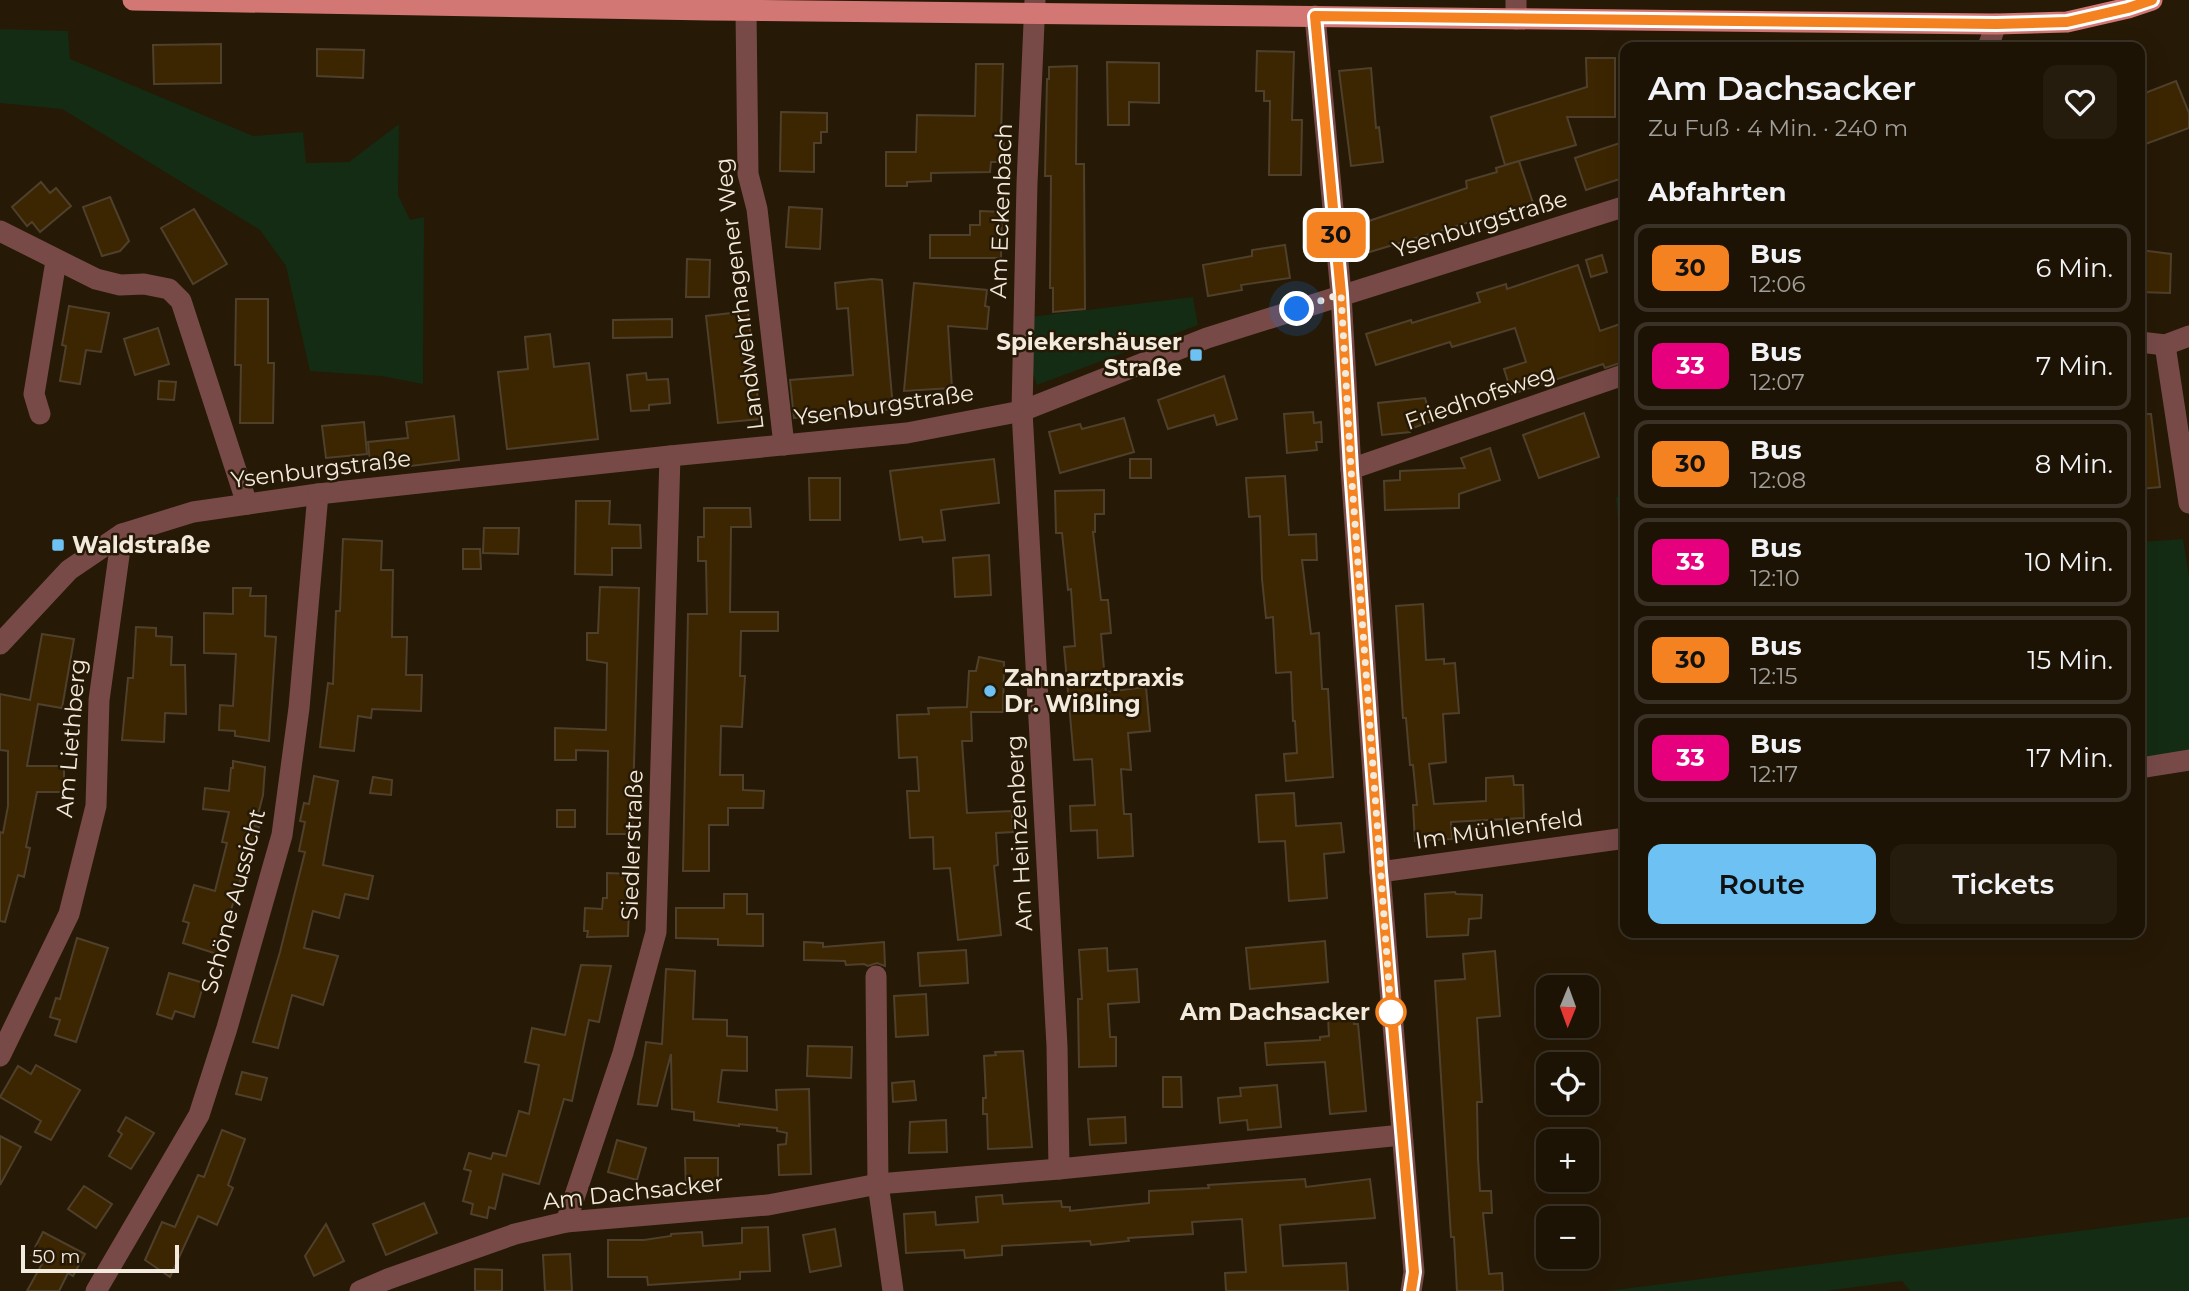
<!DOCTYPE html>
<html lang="de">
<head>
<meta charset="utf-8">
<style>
	body { margin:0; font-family:Montserrat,sans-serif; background:#251c0e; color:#f1f3f6; height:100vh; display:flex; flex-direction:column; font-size:26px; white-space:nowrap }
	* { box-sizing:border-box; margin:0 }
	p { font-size:23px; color:#a09e9a }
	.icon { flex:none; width:38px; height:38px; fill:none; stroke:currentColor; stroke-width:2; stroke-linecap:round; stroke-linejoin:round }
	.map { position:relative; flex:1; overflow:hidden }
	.side { position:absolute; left:1620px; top:42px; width:525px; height:896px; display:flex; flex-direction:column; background:#1c1304; border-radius:14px; box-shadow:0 7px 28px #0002,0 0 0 2px #3a3226 }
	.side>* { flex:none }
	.badge { padding:0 14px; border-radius:10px; font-size:24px; line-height:46px }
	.needle { width:46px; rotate:181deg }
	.fabs { position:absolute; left:1536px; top:975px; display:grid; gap:14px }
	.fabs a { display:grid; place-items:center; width:63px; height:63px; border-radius:14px; background:#1c1304; box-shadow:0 7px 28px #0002,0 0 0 2px #3a3226; font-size:35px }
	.scale { position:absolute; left:21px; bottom:18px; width:158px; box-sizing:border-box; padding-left:7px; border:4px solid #f3eade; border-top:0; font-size:19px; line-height:24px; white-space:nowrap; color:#f3eade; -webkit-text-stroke:5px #261906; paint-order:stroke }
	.you { position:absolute; width:35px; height:35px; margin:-18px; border:5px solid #fff; border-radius:50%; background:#1a73e8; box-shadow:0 0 0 10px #1a73e833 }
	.map>.badge { position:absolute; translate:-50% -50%; box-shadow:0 0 0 4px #fff }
	h2 { padding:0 28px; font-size:26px; line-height:63px }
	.round { display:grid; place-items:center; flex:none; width:74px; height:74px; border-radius:14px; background:#251c0e }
	.summary { display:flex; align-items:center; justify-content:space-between; height:119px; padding:0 28px }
	h1 { font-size:33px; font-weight:600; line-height:52px }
	.action { display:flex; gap:14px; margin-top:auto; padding:14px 28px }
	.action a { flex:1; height:80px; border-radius:14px; background:#6ec2f3; color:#111; font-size:28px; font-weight:600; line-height:80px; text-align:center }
	.action a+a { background:#251c0e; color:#f1f3f6 }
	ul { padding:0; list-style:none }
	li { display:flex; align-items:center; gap:21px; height:88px; margin:0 14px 10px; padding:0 14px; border:4px solid #3a3226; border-radius:14px }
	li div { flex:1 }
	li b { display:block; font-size:26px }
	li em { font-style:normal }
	li .badge { min-width:77px; font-weight:700; text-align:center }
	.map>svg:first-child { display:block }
	.green { fill:#142c13 }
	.building { fill:#3c2501; stroke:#4f402c; stroke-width:2 }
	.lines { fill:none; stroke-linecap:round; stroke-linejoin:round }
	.minor { stroke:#774a48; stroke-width:21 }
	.major { stroke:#d27774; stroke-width:21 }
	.line-casing { stroke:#fff; stroke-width:16 }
	.line { stroke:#f58220; stroke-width:10 }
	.walk { stroke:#f3eade; stroke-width:7; stroke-dasharray:0 12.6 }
	.poi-dot { fill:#6ec2f3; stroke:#261906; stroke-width:2.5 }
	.stop-dot { fill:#fff; stroke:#f58220; stroke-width:3.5 }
	.labels { text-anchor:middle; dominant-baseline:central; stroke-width:5; stroke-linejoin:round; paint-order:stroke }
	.street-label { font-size:23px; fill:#f3eade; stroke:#261906 }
	.poi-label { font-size:23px; font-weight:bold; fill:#f3eade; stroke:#261906; text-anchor:start }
	.stop-label { font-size:23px; font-weight:bold; fill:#f3eade; stroke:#261906; text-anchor:end }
</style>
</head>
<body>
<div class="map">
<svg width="2189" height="1291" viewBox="0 0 2189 1291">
	<rect width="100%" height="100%" fill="#261906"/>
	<g class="green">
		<polygon points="0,29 68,31 70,59 253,136 303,132 306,163 349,162 399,124 398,195 410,220 424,217 423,384 381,376 310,371 286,266 260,230 62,109 0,103"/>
		<polygon points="1193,297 1198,325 1037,385 1031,368 1030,317"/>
		<polygon points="1626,496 1626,615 1616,497"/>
		<polygon points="2183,539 2189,577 2189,751 2140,758 2140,542"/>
		<polygon points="2189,1217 2189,1291 1910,1291 1902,1281 1825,1291 1607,1291"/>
	</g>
	<g class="building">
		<polygon points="221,44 221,83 154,84 153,45"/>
		<polygon points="317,49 364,50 363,78 317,76"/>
		<polygon points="1257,51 1294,52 1292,120 1302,120 1301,175 1269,175 1270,101 1264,101 1264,91 1256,91"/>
		<polygon points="1586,58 1615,58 1615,117 1567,117 1576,145 1505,165 1491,117 1587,87"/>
		<polygon points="1107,62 1159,63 1159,103 1129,102 1129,125 1108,125"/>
		<polygon points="976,64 1003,64 1001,134 1004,134 1003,162 991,162 990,172 931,173 931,181 907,182 907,186 886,186 886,152 916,152 917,115 975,116"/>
		<polygon points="1077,66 1076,164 1084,164 1085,309 1053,312 1053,288 1050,288 1051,176 1045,176 1047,79 1049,79 1049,67"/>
		<polygon points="1371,68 1376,128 1379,127 1383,162 1351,166 1339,71"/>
		<polygon points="2176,81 2189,113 2189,128 2140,146 2140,95"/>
		<polygon points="781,112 827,113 827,132 821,132 821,143 814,143 814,172 780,171"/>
		<polygon points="1620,143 1626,160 1626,177 1586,190 1575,158"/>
		<polygon points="1519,161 1533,203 1363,254 1354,226 1467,188 1466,181 1497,172 1496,168"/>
		<polygon points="41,182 50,193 56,188 71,206 40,232 32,222 27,226 12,207"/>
		<polygon points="110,197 129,241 120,251 102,256 83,207"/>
		<polygon points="789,207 822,209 820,249 786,247"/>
		<polygon points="194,209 227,264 193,284 161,228"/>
		<polygon points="980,211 1002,212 1001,258 930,258 930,235 970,235 970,225 980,225"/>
		<polygon points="1285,245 1290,278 1241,285 1242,290 1208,296 1203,265 1252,256 1252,250"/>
		<polygon points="2140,250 2171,254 2170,293 2140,292"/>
		<polygon points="1602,255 1607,272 1591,277 1586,260"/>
		<polygon points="687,259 710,260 709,297 686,297"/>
		<polygon points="1578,265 1600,331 1626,322 1626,361 1605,368 1603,364 1512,394 1504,369 1526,362 1515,328 1452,347 1450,342 1376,365 1366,334 1411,320 1412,323 1480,302 1477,293 1506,284 1507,289"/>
		<polygon points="872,279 882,280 893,409 794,418 790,380 853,375 848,308 837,309 835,283"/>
		<polygon points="914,283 987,290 985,306 989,307 987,329 948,326 952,388 904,391"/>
		<polygon points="236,299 268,299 268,363 274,363 273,423 240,423 241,365 235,365"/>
		<polygon points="69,306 109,313 101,352 86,350 80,384 60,381 66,346 62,345"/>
		<polygon points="748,311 760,419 718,423 706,316"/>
		<polygon points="672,319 672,337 613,338 613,320"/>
		<polygon points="158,328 169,364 135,375 124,339"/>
		<polygon points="550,334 554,367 589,363 598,439 507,449 498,372 528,369 525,337"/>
		<polygon points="646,373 647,380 668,379 670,403 649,405 649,410 631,411 627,375"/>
		<polygon points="1224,376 1237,419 1217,425 1214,415 1168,429 1158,400"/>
		<polygon points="159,381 176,382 174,400 158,399"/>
		<polygon points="1425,398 1432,421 1410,429 1410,432 1382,435 1378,403"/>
		<polygon points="1313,412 1314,423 1321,422 1322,442 1316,442 1317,450 1287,453 1284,414"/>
		<polygon points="1584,413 1599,457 1539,478 1523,435"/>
		<polygon points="2140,414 2151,414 2160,487 2140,489"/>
		<polygon points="454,416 459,460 411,466 410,458 370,463 368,442 408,438 406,422"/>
		<polygon points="1124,418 1134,452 1060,473 1049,432 1080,424 1082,429"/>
		<polygon points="364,422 367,454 326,458 322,426"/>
		<polygon points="1490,448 1500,480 1459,494 1459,508 1385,510 1384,481 1400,480 1400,471 1465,468 1461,458"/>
		<polygon points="994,459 999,503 941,510 945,540 923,542 922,537 900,540 890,471"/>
		<rect x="1130" y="459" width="21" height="19"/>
		<polygon points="1285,476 1289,535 1316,534 1317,560 1302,560 1311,634 1319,633 1322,689 1328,689 1333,777 1286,781 1284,754 1297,753 1295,721 1293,721 1291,672 1276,673 1273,617 1266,618 1262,579 1260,516 1249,517 1246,478"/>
		<polygon points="809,478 840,478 840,520 810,520"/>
		<polygon points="1104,490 1104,514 1095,514 1095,532 1093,532 1101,600 1108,600 1111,633 1101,634 1106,692 1146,687 1150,731 1128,733 1131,770 1121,769 1124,814 1131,814 1133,856 1098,858 1097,830 1071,831 1070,806 1095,805 1092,759 1074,760 1064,647 1075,646 1071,589 1068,590 1062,533 1056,533 1055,491"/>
		<polygon points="576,501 610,501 609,524 640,525 641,548 612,548 612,575 575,574"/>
		<polygon points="704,508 750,508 751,527 731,527 730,612 778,612 778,631 741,631 740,676 745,676 742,727 721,726 720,775 743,775 743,790 764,791 763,808 728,808 728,825 709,825 709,871 683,871 688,614 707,614 706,561 698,561 698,537 704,537"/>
		<polygon points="484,528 519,528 518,554 483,553"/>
		<polygon points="343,539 382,541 381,570 393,570 392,637 407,637 406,675 422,675 421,711 372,709 371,718 358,716 354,751 320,747 328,683 333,684 336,611 340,611"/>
		<polygon points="463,549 480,549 481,569 463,569"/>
		<polygon points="989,555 991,595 955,597 953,558"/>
		<polygon points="600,587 639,588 632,834 607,834 608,751 576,750 576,760 555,760 555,728 606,730 607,663 587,660 587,633 598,633"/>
		<polygon points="233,588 251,588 250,596 266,596 265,636 276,637 269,741 235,736 235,731 219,730 220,705 233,706 236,654 204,653 204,613 233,614"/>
		<polygon points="1423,604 1426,660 1444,659 1444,664 1455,663 1459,713 1443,714 1446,762 1429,764 1434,804 1486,801 1486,778 1513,776 1514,785 1523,785 1524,818 1451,822 1452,839 1415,841 1413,805 1417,805 1413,765 1410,765 1406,718 1403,718 1396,606"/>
		<polygon points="136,627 156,628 156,636 172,637 171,665 185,665 186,714 165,713 164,742 122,740 128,678 133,678"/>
		<polygon points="42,634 74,639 62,708 38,704 27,766 64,766 64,792 37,792 26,847 30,848 24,877 18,875 5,922 0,921 0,832 3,833 8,806 8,751 0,750 0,694 30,700"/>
		<polygon points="979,657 1004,662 1003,712 971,712 972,741 962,741 967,813 1012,811 1013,832 996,833 998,865 994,866 1001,935 958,940 950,868 934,869 933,837 910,838 907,791 919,791 917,757 899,758 897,715 929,714 928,708 967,707 969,671 976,671"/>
		<polygon points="233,761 265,767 263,795 255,826 259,827 247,873 243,872 217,954 183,943 189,923 183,921 194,885 215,891 227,843 222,842 229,812 203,809 205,788 229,791 231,768 233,768"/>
		<polygon points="314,776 338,781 323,865 373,876 368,899 345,894 339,918 313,911 304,948 338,956 323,1005 292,995 278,1048 253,1042 280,952 305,852 299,851 305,822 300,821 304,803 309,804"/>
		<polygon points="373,777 392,780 391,795 370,793"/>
		<polygon points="1294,793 1296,826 1341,823 1344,852 1324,854 1327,898 1289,901 1285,841 1259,842 1256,795"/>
		<rect x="557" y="810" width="18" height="17"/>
		<polygon points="607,873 630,874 628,936 587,937 588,931 584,931 585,908 602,909 603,898 607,898"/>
		<polygon points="1455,892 1456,894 1482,895 1481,918 1469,919 1468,935 1427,937 1425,894"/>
		<polygon points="724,894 747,894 747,914 763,914 763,946 718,945 718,939 676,938 676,908 724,908"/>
		<polygon points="77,938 108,948 76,1042 55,1035 60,1020 50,1017 56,998 60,999"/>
		<polygon points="1325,941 1328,982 1250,989 1246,948"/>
		<polygon points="804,942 823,943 823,947 884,942 885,966 877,963 868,966 864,964 846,965 845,961 804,960"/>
		<polygon points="1107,948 1108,971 1137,969 1139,1002 1108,1004 1110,1037 1116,1037 1116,1066 1079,1067 1078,999 1082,999 1079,950"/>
		<polygon points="966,950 968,983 920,986 918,953"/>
		<polygon points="1495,951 1500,1016 1477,1018 1482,1102 1477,1102 1478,1158 1480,1191 1491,1191 1492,1213 1483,1213 1489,1274 1502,1273 1503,1291 1457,1291 1454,1237 1451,1237 1435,981 1465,979 1463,954"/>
		<polygon points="581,965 611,966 599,1022 589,1020 572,1101 564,1099 539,1184 503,1174 495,1209 489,1207 487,1218 471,1214 473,1204 463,1201 471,1171 464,1169 469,1153 491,1159 493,1153 506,1156 519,1111 529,1114 539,1065 525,1062 532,1028 565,1035"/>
		<polygon points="666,969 695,971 693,1019 727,1020 727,1036 747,1037 747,1071 722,1070 718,1102 777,1110 776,1090 809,1089 811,1174 779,1175 778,1145 786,1144 787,1133 777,1131 777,1128 739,1124 739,1126 694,1120 694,1112 672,1109 671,1054 657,1106 638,1104 646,1042 662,1044"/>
		<polygon points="169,973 204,983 194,1017 175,1011 172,1019 157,1014"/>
		<polygon points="926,994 928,1035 896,1037 894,996"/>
		<polygon points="1353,1016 1354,1024 1358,1024 1366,1111 1330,1114 1325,1062 1267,1065 1265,1043 1320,1040 1320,1037 1329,1036 1328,1018"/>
		<polygon points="808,1046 852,1047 851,1078 807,1076"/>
		<polygon points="1023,1051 1032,1147 988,1149 987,1114 983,1114 983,1098 986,1098 984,1056 996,1055 995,1052"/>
		<polygon points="36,1065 80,1090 51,1140 35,1132 41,1121 0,1097 18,1066 31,1074"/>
		<polygon points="242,1072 267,1078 261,1100 236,1094"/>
		<polygon points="1163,1077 1181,1077 1182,1107 1163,1107"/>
		<polygon points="914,1081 916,1100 893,1102 892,1083"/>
		<polygon points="1277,1085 1281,1127 1248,1130 1247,1120 1220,1123 1218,1098 1241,1096 1240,1088"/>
		<polygon points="126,1117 154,1133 131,1169 109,1156 122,1134 118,1131"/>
		<polygon points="1125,1117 1126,1143 1090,1145 1088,1119"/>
		<polygon points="946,1120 947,1152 909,1153 910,1122"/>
		<polygon points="222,1130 245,1139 228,1185 233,1188 217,1225 198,1216 170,1277 145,1260 162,1222 175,1227 198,1175 204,1177"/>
		<polygon points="0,1136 21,1147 0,1185"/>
		<polygon points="617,1140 646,1148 637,1180 608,1172"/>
		<polygon points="685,1158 718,1158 718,1188 686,1188"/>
		<polygon points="1305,1179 1306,1187 1370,1179 1375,1218 1280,1225 1283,1266 1346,1263 1348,1291 1226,1291 1225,1273 1246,1272 1242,1219 1192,1222 1193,1234 1128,1238 1129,1241 1091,1245 1090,1241 1002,1246 1002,1255 965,1258 964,1250 906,1253 904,1214 935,1212 936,1225 978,1222 976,1197 1002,1195 1003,1204 1061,1201 1062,1207 1070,1207 1070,1211 1149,1203 1149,1191 1209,1188 1208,1185"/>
		<polygon points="84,1186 112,1204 96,1228 68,1209"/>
		<polygon points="424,1203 437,1233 386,1255 373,1224"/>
		<polygon points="326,1224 344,1261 314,1276 305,1256"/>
		<polygon points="768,1227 770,1271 740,1272 740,1279 648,1285 647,1277 608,1277 608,1240 644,1240 671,1236 671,1234 702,1232 703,1246 742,1243 742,1228"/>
		<polygon points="835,1229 841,1266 810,1272 803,1235"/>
		<polygon points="43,1232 85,1254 73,1276 68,1273 59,1291 27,1291 43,1262 31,1255"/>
		<polygon points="570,1254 572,1291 545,1291 543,1255"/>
		<polygon points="475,1269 502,1270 502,1291 475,1291"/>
	</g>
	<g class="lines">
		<g class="minor">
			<polyline points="1035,0 1027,183 1022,411 1057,1046 1059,1169"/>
			<polyline points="746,11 748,174 757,209 784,445"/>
			<polyline points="1315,16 1341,294 1351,469 1380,872 1414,1272 1411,1291"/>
			<polyline points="1516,19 1516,0"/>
			<polyline points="1988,47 1996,24"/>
			<polyline points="0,231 96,279 120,285 144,284 169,289 181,301 247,504"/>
			<polyline points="2140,342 2165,345 2189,336"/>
			<polyline points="2165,345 2189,503"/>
			<polyline points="40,414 34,394 56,261"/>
			<polyline points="1351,469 1626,374"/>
			<polyline points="0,644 69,570 122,534 193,512 318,494 670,456 907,433 1022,411 1207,338 1626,206"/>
			<polyline points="2140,768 2189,760"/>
			<polyline points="1380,872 1626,838"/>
			<polyline points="876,976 878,1184 893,1291"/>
			<polyline points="0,1056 69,914 96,806 99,700 122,534"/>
			<polyline points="566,1222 623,1053 656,932 670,456"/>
			<polyline points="96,1291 199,1115 227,1028 282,835 299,708 318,494"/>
			<polyline points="360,1291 388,1279 515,1234 566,1222 768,1205 878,1184 1059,1169 1402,1135"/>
		</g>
		<polyline class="major" points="133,0 710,10 1996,24 2067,22 2128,8 2152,0"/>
	</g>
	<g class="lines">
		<g class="line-casing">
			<polyline id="line" points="1411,1291 1414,1272 1380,872 1351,469 1341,294 1315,16 1996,24 2067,22 2128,8 2152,0"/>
		</g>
		<use href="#line" class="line"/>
		<polyline class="walk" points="1297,309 1341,294 1351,469 1391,1012"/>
	</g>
	<g class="poi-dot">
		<rect x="1189" y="348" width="14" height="14" rx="3.5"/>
		<rect x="51" y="538" width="14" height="14" rx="3.5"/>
		<circle cx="990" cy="691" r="7"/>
	</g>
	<circle class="stop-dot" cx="1391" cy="1012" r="14"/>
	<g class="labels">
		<g class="street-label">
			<text transform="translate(1001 211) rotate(-88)">Am Eckenbach</text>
			<text transform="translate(1480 224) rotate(-17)">Ysenburgstraße</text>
			<text transform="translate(739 294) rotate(-97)">Landwehrhagener Weg</text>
			<text transform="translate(1480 397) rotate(-19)">Friedhofsweg</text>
			<text transform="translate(884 405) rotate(-8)">Ysenburgstraße</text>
			<text transform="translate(321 469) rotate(-7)">Ysenburgstraße</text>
			<text transform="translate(71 738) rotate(-85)">Am Liethberg</text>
			<text transform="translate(1499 829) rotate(-8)">Im Mühlenfeld</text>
			<text transform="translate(1019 833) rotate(-93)">Am Heinzenberg</text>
			<text transform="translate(632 845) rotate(-88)">Siedlerstraße</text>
			<text transform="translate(233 901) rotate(-75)">Schöne Aussicht</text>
			<text transform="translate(633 1192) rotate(-6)">Am Dachsacker</text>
		</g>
		<g class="poi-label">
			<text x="1182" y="342" text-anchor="end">Spiekershäuser<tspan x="1182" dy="26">Straße</tspan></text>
			<text x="72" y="545">Waldstraße</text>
			<text x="1004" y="678">Zahnarztpraxis<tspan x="1004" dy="26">Dr. Wißling</tspan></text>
		</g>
		<g class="stop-label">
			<text x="1370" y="1012">Am Dachsacker</text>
		</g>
	</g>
</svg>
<div class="fabs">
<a><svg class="needle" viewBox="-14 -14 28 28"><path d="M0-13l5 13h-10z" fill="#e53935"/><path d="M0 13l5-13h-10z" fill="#a09e9a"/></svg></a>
<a><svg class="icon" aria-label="locate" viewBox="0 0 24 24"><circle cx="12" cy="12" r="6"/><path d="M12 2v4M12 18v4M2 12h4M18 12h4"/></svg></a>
<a>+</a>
<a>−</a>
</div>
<div class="scale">50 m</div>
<div class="you" style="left:1297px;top:309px"></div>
<b class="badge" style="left:1336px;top:235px;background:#f58220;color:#111">30</b>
<section class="side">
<div class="summary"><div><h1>Am Dachsacker</h1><p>Zu Fuß · 4 Min. · 240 m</p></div><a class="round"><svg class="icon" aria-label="heart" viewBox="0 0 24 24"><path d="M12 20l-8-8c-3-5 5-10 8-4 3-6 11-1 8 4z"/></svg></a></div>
<h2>Abfahrten</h2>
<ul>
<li><span class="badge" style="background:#f58220;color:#111">30</span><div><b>Bus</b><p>12:06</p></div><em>6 Min.</em></li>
<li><span class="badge" style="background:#e6007e;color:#fff">33</span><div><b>Bus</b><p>12:07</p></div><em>7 Min.</em></li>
<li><span class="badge" style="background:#f58220;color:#111">30</span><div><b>Bus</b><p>12:08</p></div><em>8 Min.</em></li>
<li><span class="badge" style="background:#e6007e;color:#fff">33</span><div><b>Bus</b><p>12:10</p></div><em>10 Min.</em></li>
<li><span class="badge" style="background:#f58220;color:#111">30</span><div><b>Bus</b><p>12:15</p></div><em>15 Min.</em></li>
<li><span class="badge" style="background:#e6007e;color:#fff">33</span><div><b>Bus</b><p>12:17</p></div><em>17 Min.</em></li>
</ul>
<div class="action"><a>Route</a><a>Tickets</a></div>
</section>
</div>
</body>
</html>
